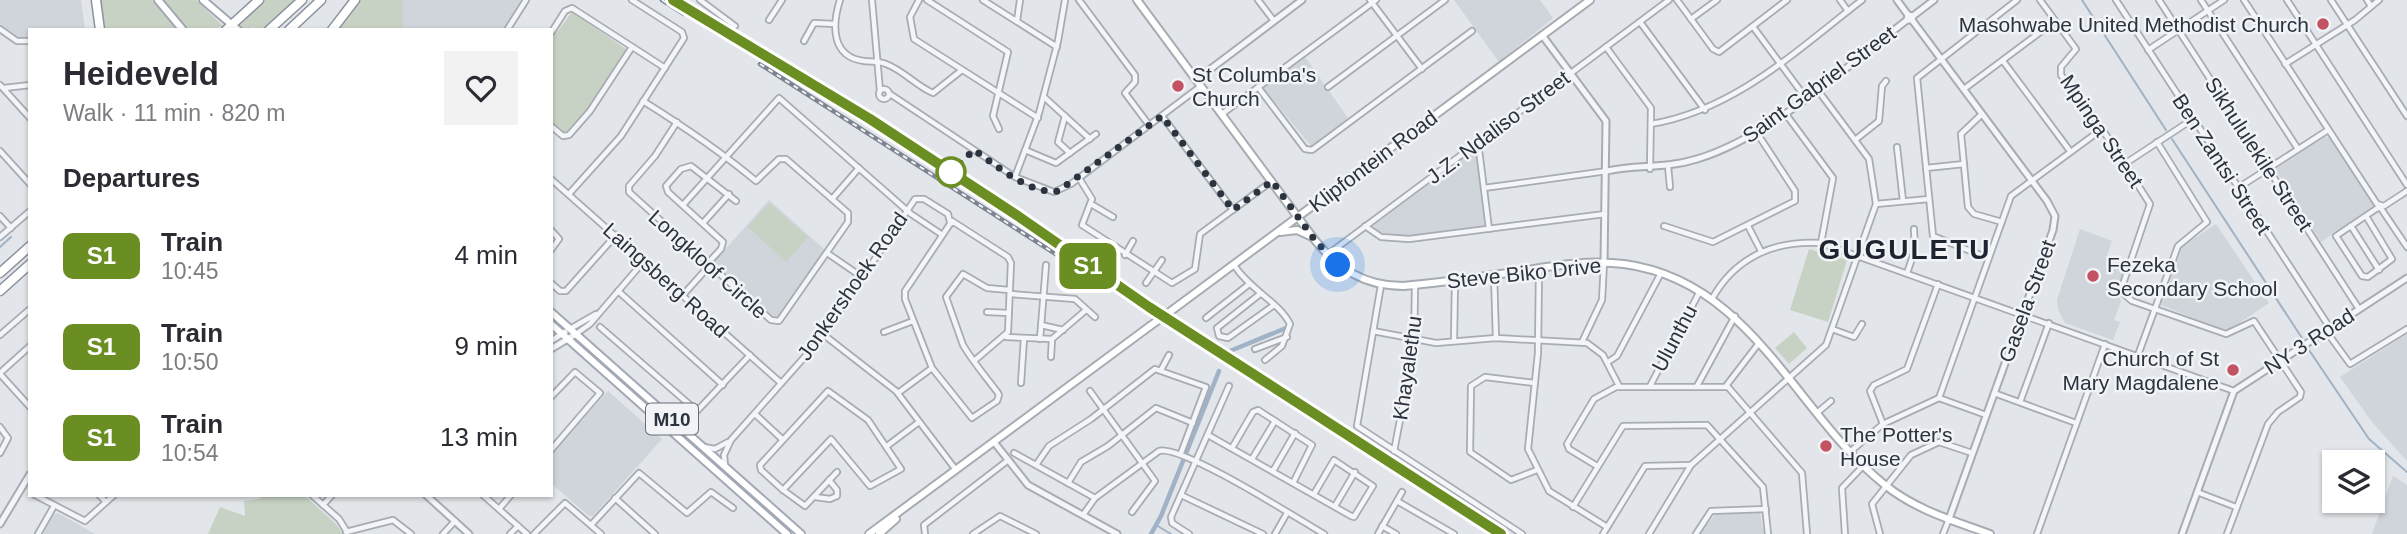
<!DOCTYPE html>
<html lang="en">
<head>
<meta charset="utf-8">
<style>
	body { margin:0; font-family:Arial,sans-serif; background:#f2f2f3; color:#2b2b33; height:100vh; display:flex; flex-direction:column; font-size:26px; white-space:nowrap }
	* { box-sizing:border-box; margin:0 }
	p { font-size:23px; color:#7c7c81 }
	.icon { flex:none; width:38px; height:38px; fill:none; stroke:currentColor; stroke-width:2; stroke-linecap:round; stroke-linejoin:round }
	.map { position:relative; flex:1; overflow:hidden }
	.side { position:absolute; left:28px; top:28px; width:525px; height:469px; display:flex; flex-direction:column; background:#fff; border-radius:0px; box-shadow:0 2px 5px #0004 }
	.side>* { flex:none }
	.badge { padding:0 14px; border-radius:10px; font-size:24px; line-height:46px }
	.controls { position:absolute; left:2322px; top:450px; display:grid; gap:14px }
	.controls a { display:grid; place-items:center; width:63px; height:63px; border-radius:0px; background:#fff; box-shadow:0 2px 5px #0004; font-size:35px }
	.you { position:absolute; width:35px; height:35px; margin:-18px; border:5px solid #fff; border-radius:50%; background:#1a73e8; box-shadow:0 0 0 10px #1a73e833 }
	.map>.badge { position:absolute; translate:-50% -50%; box-shadow:0 0 0 4px #fff }
	h2 { padding:0 35px; font-size:26px; line-height:63px }
	.round { display:grid; place-items:center; flex:none; width:74px; height:74px; border-radius:0px; background:#f2f2f3 }
	.overview { display:flex; align-items:center; justify-content:space-between; height:119px; padding:0 35px }
	h1 { font-size:33px; font-weight:600; line-height:52px }
	ul { padding:0; list-style:none }
	li { display:flex; align-items:center; gap:21px; height:91px; padding:0 35px }
	li div { flex:1 }
	li b { display:block; font-size:26px }
	li em { font-style:normal }
	li .badge { min-width:77px; font-weight:700; text-align:center }
	.map>svg:first-child { display:block }
	.built { fill:#d0d4db }
	.green { fill:#c7d2c4 }
	.lines { fill:none; stroke-linecap:round; stroke-linejoin:round }
	.stream { stroke:#a0b2c6; stroke-width:2 }
	.canal { stroke:#a0b2c6; stroke-width:4.5 }
	.minor-casing { stroke:#a7acb3; stroke-width:8 }
	.tertiary-casing { stroke:#a7acb3; stroke-width:9 }
	.secondary-casing { stroke:#a7acb3; stroke-width:10 }
	.primary-casing { stroke:#a2a9b4; stroke-width:10 }
	.motorway-casing { stroke:#8a929e; stroke-width:11 }
	.minor { stroke:#f4f5f8; stroke-width:4.5 }
	.tertiary { stroke:#f4f5f8; stroke-width:5 }
	.secondary { stroke:#fff; stroke-width:6 }
	.primary { stroke:#fff; stroke-width:6 }
	.motorway { stroke:#fff; stroke-width:8 }
	.rail-casing { stroke:#7c8491; stroke-width:4.5 }
	.rail { stroke:#f1f3f6; stroke-width:2; stroke-dasharray:5; stroke-linecap:butt }
	.secondary-bridge-casing { stroke:#a7acb3; stroke-width:10; stroke-linecap:butt }
	.secondary-bridge { stroke:#fff; stroke-width:6 }
	.line-casing { stroke:#fff; stroke-width:16 }
	.line { stroke:#6b8e23; stroke-width:10 }
	.walk { stroke:#2b333f; stroke-width:7; stroke-dasharray:0 12.6 }
	.poi-dot { fill:#c35263; stroke:#f1f3f6; stroke-width:2.5 }
	.stop-dot { fill:#fff; stroke:#6b8e23; stroke-width:3.5 }
	.labels { text-anchor:middle; dominant-baseline:central; stroke-width:5; stroke-linejoin:round; paint-order:stroke }
	.shield { fill:#f1f3f6; stroke:#666d76; stroke-width:2 }
	.shield-label { font-size:19px; font-weight:bold; fill:#2b333f }
	.poi-label { font-size:21px; fill:#2b333f; stroke:#f1f3f6; text-anchor:start }
	.street-label { font-size:21px; fill:#2b333f; stroke:#f1f3f6 }
	.district-label { font-size:28px; font-weight:bold; letter-spacing:2px; fill:#1d2430; stroke:#f1f3f6 }
</style>
</head>
<body>
<div class="map">
<svg width="2407" height="534" viewBox="0 0 2407 534">
	<rect width="100%" height="100%" fill="#e2e5e9"/>
	<g class="built">
		<polygon points="0,0 81,0 85,29 30,30 30,36 20,38 0,24"/>
		<polygon points="403,0 522,0 503,30 403,30"/>
		<polygon points="1454,0 1540,0 1553,18 1499,62"/>
		<polygon points="1305,57 1348,118 1312,147 1263,88"/>
		<polygon points="2325,136 2330,138 2374,205 2321,242 2275,169"/>
		<polygon points="1472,151 1476,152 1485,227 1402,237 1379,232 1373,226"/>
		<polygon points="769,200 825,250 778,317 774,317 713,263"/>
		<polygon points="2216,224 2269,303 2230,329 2223,330 2161,305 2183,246"/>
		<polygon points="2080,229 2112,241 2107,255 2127,261 2116,291 2121,301 2114,320 2120,322 2113,340 2065,323 2058,309 2057,300"/>
		<polygon points="2407,334 2407,461 2372,422 2340,377"/>
		<polygon points="608,391 662,439 593,516 589,516 551,483 551,455"/>
		<polygon points="2393,476 2407,485 2407,534 2372,534"/>
		<polygon points="58,513 95,534 43,534 53,515"/>
		<polygon points="1760,513 1764,534 1700,534 1715,515"/>
	</g>
	<g class="green">
		<polygon points="99,0 152,0 177,30 103,30"/>
		<polygon points="161,0 196,0 224,27 187,30"/>
		<polygon points="263,0 295,0 262,30 253,27 245,30 237,23"/>
		<polygon points="358,0 403,0 403,30 335,30"/>
		<polygon points="572,12 626,49 588,108 565,133 551,122 551,40"/>
		<polygon points="769,203 808,237 786,262 748,227"/>
		<polygon points="1809,249 1847,260 1828,322 1790,310"/>
		<polygon points="1794,332 1807,348 1789,364 1775,348"/>
		<polygon points="261,495 304,495 336,524 343,534 208,534 220,507 245,516 244,501 260,499"/>
	</g>
	<g class="lines">
		<g class="stream">
			<polyline points="2082,0 2166,130"/>
			<polyline points="2172,139 2302,338"/>
			<polyline points="0,247 11,237"/>
			<polyline points="2309,350 2369,439 2407,472"/>
			<polyline points="1156,525 1171,534"/>
		</g>
		<g class="canal">
			<polyline points="1230,351 1286,328"/>
			<polyline points="1151,534 1161,516 1219,371"/>
		</g>
		<g class="minor-casing">
			<g id="minor">
				<polyline points="700,0 735,26"/>
				<path d="M840,0C832,25 831,57 864,61C871,62 879,61 886,64C903,70 916,86 933,93L962,70"/>
				<polyline points="872,0 880,91"/>
				<polyline points="919,0 910,17 914,39 1038,118"/>
				<polyline points="927,0 1008,52 993,116 999,129"/>
				<polyline points="983,0 1057,47"/>
				<polyline points="1079,0 1135,75 1135,82 1125,93 1149,125"/>
				<polyline points="1258,0 1274,21"/>
				<polyline points="1370,0 1422,69"/>
				<polyline points="1677,0 1713,49 1719,52 1787,0"/>
				<polyline points="1840,0 1848,11"/>
				<polyline points="2040,0 2076,49 2061,67 2061,75 2099,124 2150,204 2123,284 2124,294 2132,301 2226,334 2254,321 2301,392 2300,397 2278,412 2268,424 2227,534"/>
				<polyline points="2116,0 2330,328"/>
				<polyline points="2159,0 2359,309"/>
				<polyline points="2201,0 2298,149"/>
				<polyline points="2244,0 2377,204 2384,206 2407,191"/>
				<polyline points="2287,0 2407,185"/>
				<polyline points="2331,0 2407,116"/>
				<polyline points="2367,0 2371,6"/>
				<polyline points="1691,19 1717,0"/>
				<polyline points="769,20 782,0"/>
				<polyline points="1017,21 1020,0"/>
				<polyline points="1640,22 1705,110"/>
				<polyline points="1754,28 1805,97"/>
				<polyline points="0,29 17,41 30,41"/>
				<polyline points="507,30 526,0"/>
				<polyline points="551,33 565,11 572,8 665,68"/>
				<polyline points="804,41 814,23 835,24"/>
				<polyline points="1606,47 1651,108 1650,169"/>
				<polyline points="2148,50 2224,0"/>
				<polyline points="2003,61 2070,151"/>
				<polyline points="2285,64 2355,20 2379,0"/>
				<polyline points="0,85 30,118"/>
				<polyline points="1258,87 1305,149 1312,150 1472,31"/>
				<polyline points="1328,87 1445,0"/>
				<polyline points="4,88 30,85"/>
				<circle cx="884" cy="94" r="5"/>
				<polyline points="1964,89 2055,21"/>
				<polyline points="890,94 1015,177 1054,192 1071,184 1201,86"/>
				<polyline points="1044,97 1090,139"/>
				<path d="M643,101C683,126 720,151 756,181L779,159H786L848,213V222L779,321L771,320L629,192V186L655,156L677,122"/>
				<polyline points="1785,113 1833,178 1821,243"/>
				<polyline points="1222,114 1376,0"/>
				<polyline points="1982,114 1961,134 1968,207 1974,214 2002,222"/>
				<polyline points="1065,116 1058,142 1070,153"/>
				<polyline points="1162,116 1233,210"/>
				<path d="M1651,124C1735,110 1797,50 1862,0"/>
				<polyline points="551,126 563,136 569,135 590,111 632,47"/>
				<polyline points="1855,140 1879,121 1882,86 1886,81"/>
				<polyline points="1478,142 1489,229"/>
				<polyline points="1897,147 1903,201"/>
				<polyline points="1025,150 1056,163 1096,134"/>
				<polyline points="0,151 30,184"/>
				<polyline points="2126,163 2193,119"/>
				<polyline points="1668,166 1670,187"/>
				<polyline points="1926,168 1964,164"/>
				<polyline points="1015,177 1039,113 1058,41 1065,0"/>
				<polyline points="1079,178 1092,199 1082,225 1172,283 1195,269 1200,234 1272,181"/>
				<polyline points="551,179 781,383"/>
				<polyline points="1484,188 1607,171"/>
				<polyline points="2238,188 2328,130"/>
				<polyline points="569,194 621,136 684,38 682,32 632,0"/>
				<polyline points="832,199 859,168"/>
				<polyline points="1091,204 1113,217"/>
				<polyline points="1876,204 1929,199"/>
				<polyline points="683,205 779,98 911,214 941,234"/>
				<polyline points="0,216 11,228"/>
				<polyline points="2366,216 2392,259 2368,277 2362,276 2336,236 2376,209 2380,207 2407,247"/>
				<polyline points="703,223 729,194"/>
				<polyline points="1365,226 1381,237 1409,239 1605,214"/>
				<polyline points="1664,226 1713,242 1795,201 1795,191 1757,133"/>
				<polyline points="1748,226 1761,251"/>
				<polyline points="2351,226 2379,270"/>
				<polyline points="551,230 559,239 551,250"/>
				<polyline points="0,237 30,211"/>
				<polyline points="827,253 862,277"/>
				<polyline points="1125,255 1133,241"/>
				<polyline points="1327,255 1669,0"/>
				<polyline points="1988,258 1933,236 1917,78 2017,0"/>
				<polyline points="708,263 721,249 723,242 668,192 666,186 681,169 691,166 736,201"/>
				<path d="M1234,265C1250,290 1279,302 1290,324L1282,346L1265,360"/>
				<polyline points="1539,269 1538,353 1528,449 1549,491 1607,527"/>
				<polyline points="1907,273 1915,250 1914,229"/>
				<polyline points="1494,275 1496,338"/>
				<polyline points="551,283 560,291 566,291 616,235"/>
				<polyline points="1146,283 1162,260"/>
				<polyline points="1381,285 1357,426 1522,534"/>
				<polyline points="618,291 723,385"/>
				<polyline points="1010,294 1075,299 1095,317"/>
				<polyline points="1260,294 1217,328 1219,336 1228,338 1274,305"/>
				<polyline points="683,295 710,265"/>
				<path d="M1712,299C1735,257 1775,240 1821,243L2234,391"/>
				<polyline points="987,312 1009,313"/>
				<polyline points="1206,318 1248,285"/>
				<polyline points="1041,325 1063,330"/>
				<polyline points="600,327 697,411 750,355"/>
				<polyline points="570,329 596,314"/>
				<polyline points="1832,329 1854,337 1862,324"/>
				<polyline points="1373,331 1436,343 1496,338 1587,343 1603,355 1619,386"/>
				<polyline points="2326,331 2350,364 2407,329"/>
				<polyline points="884,332 913,321"/>
				<polyline points="576,334 590,324 644,261"/>
				<polyline points="0,335 30,309"/>
				<polyline points="824,335 896,391 956,470"/>
				<polyline points="1006,337 1052,339 1086,310"/>
				<polyline points="1040,339 1046,265"/>
				<polyline points="1454,341 1455,280"/>
				<polyline points="1582,342 1602,300 1604,263"/>
				<polyline points="1255,349 1287,337"/>
				<polyline points="2138,355 2178,246 2207,222 2157,142"/>
				<polyline points="1051,357 1052,339"/>
				<path d="M974,361L1008,332L1011,263L1008,257L952,221L905,291V299L932,368L972,418L997,401L999,395L998,393C986,377 973,362 963,345L946,297L963,274L987,288L1009,290"/>
				<polyline points="1608,362 1617,356 1661,273"/>
				<polyline points="1161,370 1169,355"/>
				<polyline points="0,373 30,346"/>
				<polyline points="0,374 30,407"/>
				<polyline points="1021,383 1024,338"/>
				<polyline points="1535,383 1485,377 1471,386 1470,452 1511,480 1537,470"/>
				<polyline points="1650,386 1700,291"/>
				<polyline points="1697,386 1735,316"/>
				<polyline points="1726,386 1759,343"/>
				<polygon points="828,391 868,420 901,469 870,486 831,439 783,490 761,470 760,465"/>
				<polyline points="1090,391 1155,481 1132,512"/>
				<polyline points="898,393 932,368"/>
				<polyline points="1994,393 2076,423"/>
				<polyline points="551,397 575,372 600,393 551,450"/>
				<polyline points="1939,398 1986,415"/>
				<polyline points="2020,402 2049,323"/>
				<polyline points="1818,412 1831,401"/>
				<polyline points="755,414 782,439"/>
				<polyline points="1883,424 1870,391 1874,385 1907,369 1938,284"/>
				<polyline points="0,427 8,438 0,453"/>
				<polyline points="1208,435 1351,516 1354,517 1373,486 1334,460 1314,494"/>
				<polyline points="887,446 919,422"/>
				<polyline points="704,447 715,449 728,442"/>
				<polyline points="1232,448 1253,412 1258,410 1312,445 1293,483"/>
				<polyline points="1394,451 1414,348 1415,285"/>
				<polyline points="1851,451 1883,424 1939,398 2011,196 2102,129"/>
				<polyline points="1014,453 1095,498"/>
				<polyline points="1252,459 1275,421"/>
				<polyline points="725,465 724,455 731,440 824,335 915,199 924,199 948,214 950,222"/>
				<polyline points="1036,465 1049,446 1091,419 1155,369 1206,387 1181,453"/>
				<polyline points="1597,466 1569,449 1567,444 1594,399 1616,387 1728,387 1802,473 1807,534"/>
				<polyline points="1273,471 1295,433"/>
				<polyline points="1068,483 1081,462 1108,446 1156,408 1193,423"/>
				<polyline points="783,490 805,506 837,472"/>
				<polyline points="2197,492 2236,507"/>
				<polyline points="35,495 85,521 114,495"/>
				<polyline points="99,495 106,502"/>
				<polyline points="312,495 339,519 347,532"/>
				<polyline points="483,495 527,534"/>
				<polyline points="1181,495 1263,534"/>
				<polyline points="815,497 830,499 837,496 837,490 829,480"/>
				<polyline points="615,498 655,534"/>
				<polyline points="1397,501 1454,534"/>
				<polyline points="323,505 332,495"/>
				<polyline points="1335,506 1355,472"/>
				<polyline points="1573,507 1623,426 1707,425 1763,487 1768,534"/>
				<polyline points="499,509 511,495"/>
				<path d="M1083,515L1095,498L1159,451C1181,444 1298,519 1324,534"/>
				<polyline points="591,525 639,473 687,513 711,492 733,508"/>
				<polyline points="1382,526 1396,534"/>
				<polyline points="346,532 393,520 411,534"/>
				<polyline points="38,534 54,506"/>
				<polyline points="443,534 455,521"/>
				<polyline points="510,534 518,526"/>
				<polyline points="534,534 565,503 601,534"/>
				<polyline points="925,534 924,525 1007,461"/>
				<polyline points="973,534 1000,516 1036,534"/>
				<polyline points="1189,534 1172,523 1171,517 1229,386"/>
				<polyline points="1275,534 1287,513"/>
				<polyline points="1378,534 1402,492"/>
				<polyline points="1603,534 1645,466 1691,465"/>
				<polyline points="1649,534 1691,465 1826,345 1876,204 1869,159 1817,89"/>
				<polyline points="1696,534 1711,511 1766,509"/>
				<polyline points="1845,534 1842,488 1864,465"/>
				<polyline points="1880,534 1872,504 1911,455 1939,442 1972,453"/>
				<polyline points="1943,534 1949,519"/>
				<polyline points="2037,534 2105,344"/>
			</g>
		</g>
		<g class="tertiary-casing">
			<g id="tertiary">
				<polyline points="1897,0 1908,15"/>
				<polyline points="1913,16 1912,20 1907,20 1908,15 1913,16 1934,0"/>
				<polyline points="1912,20 2047,201 2055,216 2053,230 1949,519"/>
				<polyline points="1542,35 1606,121 1604,263"/>
				<polyline points="1196,80 1302,0"/>
				<path d="M1607,171C1636,164 1665,169 1697,159C1770,137 1847,66 1907,20"/>
				<polyline points="551,341 565,332"/>
				<polyline points="551,349 576,334"/>
				<polyline points="994,442 1028,485 1117,534"/>
				<polyline points="426,495 469,534"/>
				<polyline points="0,524 30,474"/>
				<polyline points="2182,534 2234,391 2407,278"/>
			</g>
		</g>
		<g class="secondary-casing">
			<g id="secondary">
				<path d="M1137,0L1314,239C1338,269 1364,286 1403,286C1438,283 1473,278 1508,273C1546,267 1586,259 1624,264C1752,281 1795,413 1885,485C1916,510 1954,521 1990,534"/>
				<polyline points="1280,232 1297,230 1310,236"/>
				<polyline points="1175,308 1590,0"/>
				<polyline points="869,534 1150,326"/>
				<polyline points="879,534 896,519"/>
			</g>
		</g>
		<g class="primary-casing">
			<g id="primary">
				<polyline points="158,0 183,30"/>
				<polyline points="203,0 238,30"/>
				<polyline points="551,312 801,534"/>
				<polyline points="551,324 787,534"/>
			</g>
		</g>
		<g class="motorway-casing">
			<g id="motorway">
				<polyline points="96,0 100,30"/>
				<polyline points="226,30 259,0"/>
				<polyline points="269,30 302,0"/>
				<polyline points="289,30 321,0"/>
				<polyline points="332,30 355,0"/>
				<polyline points="0,273 30,246"/>
				<polyline points="0,291 30,264"/>
			</g>
		</g>
		<use href="#minor" class="minor"/>
		<use href="#tertiary" class="tertiary"/>
		<use href="#secondary" class="secondary"/>
		<use href="#primary" class="primary"/>
		<use href="#motorway" class="motorway"/>
		<g class="rail-casing">
			<g id="rail">
				<polyline points="662,0 684,14"/>
				<polyline points="678,0 870,117 1019,213 1124,288 1506,534"/>
				<polyline points="760,64 1093,278"/>
			</g>
		</g>
		<use href="#rail" class="rail"/>
		<g class="secondary-bridge-casing">
			<polyline id="secondary-bridge" points="1150,326 1175,308"/>
		</g>
		<use href="#secondary-bridge" class="secondary-bridge"/>
	</g>
	<g class="lines">
		<g class="line-casing">
			<polyline id="line" points="673,0 870,119 1018,216 1149,307 1501,534"/>
		</g>
		<use href="#line" class="line"/>
		<path class="walk" d="M951,172L974,150C996,165 1030,195 1058,191L1162,116L1233,210L1272,181L1314,239L1338,265"/>
	</g>
	<g class="poi-dot">
		<circle cx="2323" cy="24" r="7"/>
		<circle cx="1178" cy="86" r="7"/>
		<circle cx="2093" cy="276" r="7"/>
		<circle cx="2233" cy="370" r="7"/>
		<circle cx="1826" cy="446" r="7"/>
	</g>
	<circle class="stop-dot" cx="951" cy="172" r="14"/>
	<g class="labels">
		<rect class="shield" x="646" y="403.5" width="52" height="31" rx="5"/>
		<g class="shield-label">
			<text x="672" y="419">M10</text>
		</g>
		<g class="poi-label">
			<text x="2309" y="24" text-anchor="end">Masohwabe United Methodist Church</text>
			<text x="1192" y="74">St Columba's<tspan x="1192" dy="24">Church</tspan></text>
			<text x="2107" y="264">Fezeka<tspan x="2107" dy="24">Secondary School</tspan></text>
			<text x="2219" y="358" text-anchor="end">Church of St<tspan x="2219" dy="24">Mary Magdalene</tspan></text>
			<text x="1840" y="434">The Potter's<tspan x="1840" dy="24">House</tspan></text>
		</g>
		<g class="street-label">
			<text transform="translate(1819 84) rotate(-36)">Saint Gabriel Street</text>
			<text transform="translate(1498 127) rotate(-37)">J.Z. Ndaliso Street</text>
			<text transform="translate(2102 131) rotate(56)">Mpinga Street</text>
			<text transform="translate(2259 154) rotate(57)">Sikhululekile Street</text>
			<text transform="translate(1373 161) rotate(-37)">Klipfontein Road</text>
			<text transform="translate(2222 164) rotate(57)">Ben Zantsi Street</text>
			<text transform="translate(708 264) rotate(42)">Longkloof Circle</text>
			<text transform="translate(1524 273) rotate(-6)">Steve Biko Drive</text>
			<text transform="translate(666 280) rotate(42)">Laingsberg Road</text>
			<text transform="translate(852 286) rotate(-55)">Jonkershoek Road</text>
			<text transform="translate(2027 301) rotate(-70)">Gasela Street</text>
			<text transform="translate(1674 338) rotate(-62)">Ulunthu</text>
			<text transform="translate(2309 341) rotate(-33)">NY 3 Road</text>
			<text transform="translate(1407 368) rotate(-82)">Khayalethu</text>
		</g>
		<g class="district-label">
			<text x="1905" y="249">GUGULETU</text>
		</g>
	</g>
</svg>
<div class="controls">
<a><svg class="icon" aria-label="layers" viewBox="0 0 24 24"><path d="M12 4l9 5-9 5-9-5zM3 14l9 5 9-5"/></svg></a>
</div>
<div class="you" style="left:1338px;top:265px"></div>
<b class="badge" style="left:1088px;top:266px;background:#6b8e23;color:#fff">S1</b>
<section class="side">
<div class="overview"><div><h1>Heideveld</h1><p>Walk · 11 min · 820 m</p></div><a class="round"><svg class="icon" aria-label="heart" viewBox="0 0 24 24"><path d="M12 20l-8-8c-3-5 5-10 8-4 3-6 11-1 8 4z"/></svg></a></div>
<h2>Departures</h2>
<ul>
<li><span class="badge" style="background:#6b8e23;color:#fff">S1</span><div><b>Train</b><p>10:45</p></div><em>4 min</em></li>
<li><span class="badge" style="background:#6b8e23;color:#fff">S1</span><div><b>Train</b><p>10:50</p></div><em>9 min</em></li>
<li><span class="badge" style="background:#6b8e23;color:#fff">S1</span><div><b>Train</b><p>10:54</p></div><em>13 min</em></li>
</ul>
</section>
</div>
</body>
</html>
